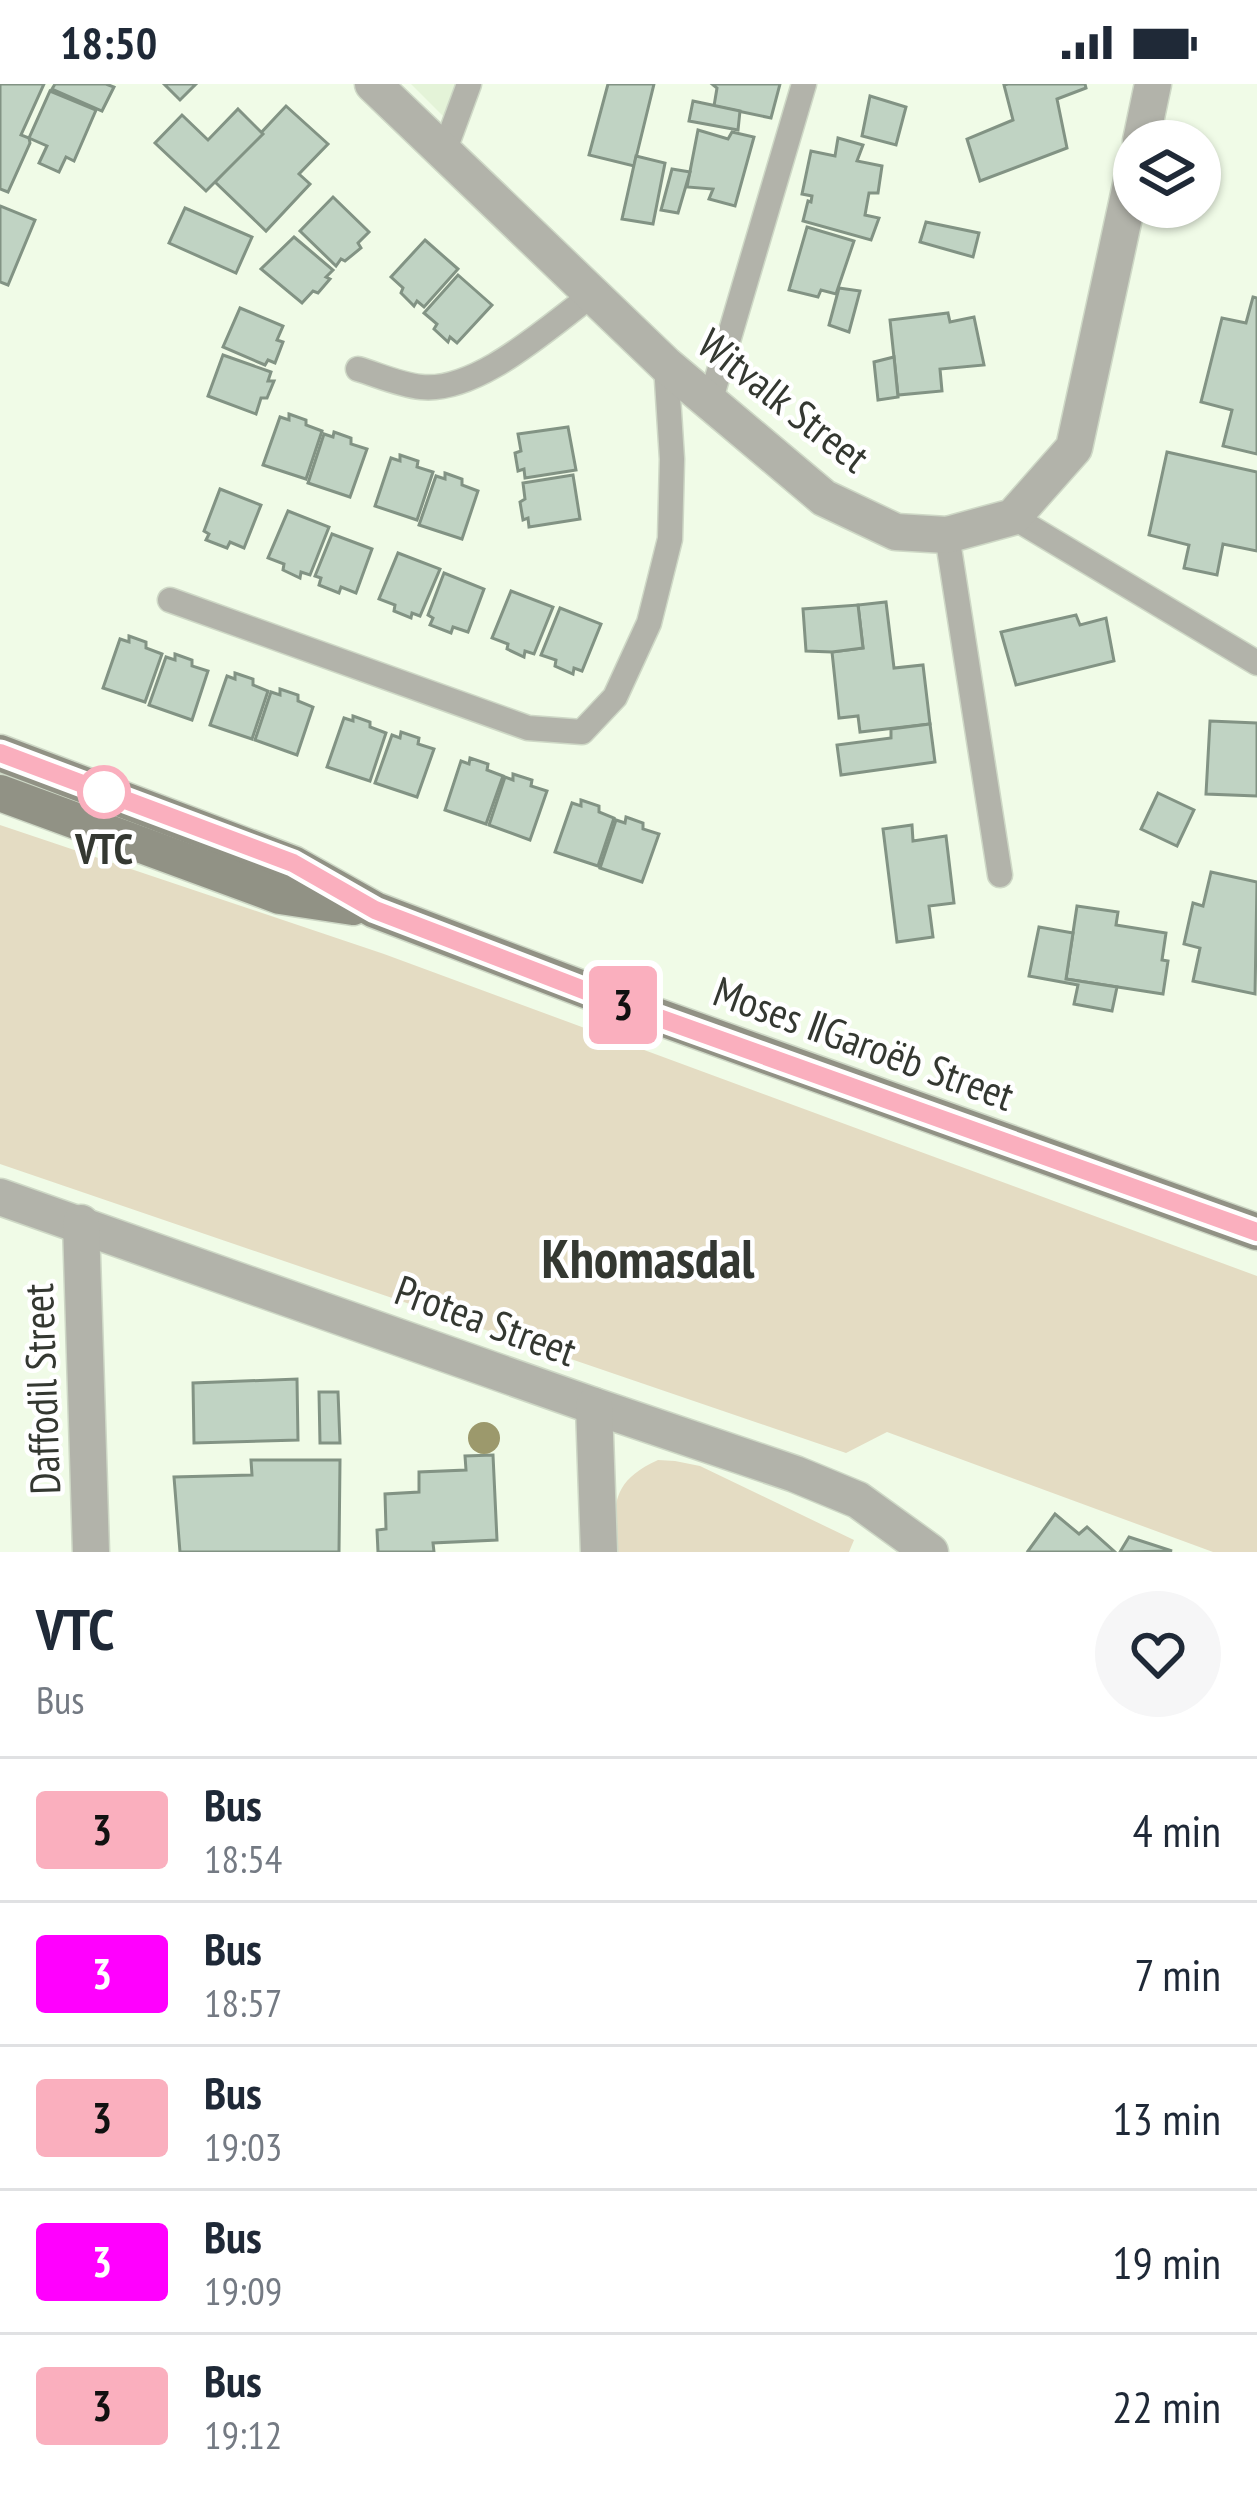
<!DOCTYPE html>
<html lang="en">
<head>
<meta charset="utf-8">
<style>
	body { margin:0; font-family:"PT Sans Narrow",sans-serif; background:#f6f6f7; color:#1f2937; height:100vh; display:flex; flex-direction:column; font-size:45px; white-space:nowrap }
	* { box-sizing:border-box; margin:0 }
	p { font-size:39px; color:#747a83 }
	.icon { flex:none; width:66px; height:66px; fill:none; stroke:currentColor; stroke-width:2; stroke-linecap:round; stroke-linejoin:round }
	.map { position:relative; height:1468px; overflow:hidden }
	.side { display:flex; flex-direction:column; background:#fff; flex:1 }
	.side>* { flex:none }
	.badge { padding:0 24px; border-radius:9px; font-size:42px; line-height:78px }
	.buttons { position:absolute; left:1113px; top:36px; display:grid; gap:24px }
	.buttons a { display:grid; place-items:center; width:108px; height:108px; border-radius:50%; background:#fff; box-shadow:0 3px 9px #0004; font-size:60px }
	.map>.badge { position:absolute; translate:-50% -50%; box-shadow:0 0 0 6px #fff }
	.round { display:grid; place-items:center; flex:none; width:126px; height:126px; border-radius:63px; background:#f6f6f7 }
	.head { display:flex; align-items:center; justify-content:space-between; height:204px; padding:0 36px }
	h1 { font-size:57px; font-weight:700; line-height:90px }
	ul { padding:0; list-style:none }
	li { display:flex; align-items:center; gap:36px; height:144px; padding:0 36px; border-top:3px solid #e0e1e3 }
	li div { flex:1 }
	li b { display:block; font-size:45px }
	li em { font-style:normal }
	li .badge { min-width:132px; font-weight:700; text-align:center }
	.status { display:flex; justify-content:space-between; align-items:center; height:84px; padding:0 60px; background:#fff; direction:ltr }
	.status svg { height:33px; fill:currentColor }
	.map>svg:first-child { display:block }
	.built { fill:#e4f3d8 }
	.green { fill:#e4dcc3 }
	.building { fill:#c0d3c3; stroke:#829384; stroke-width:3 }
	.lines { fill:none; stroke-linecap:round; stroke-linejoin:round }
	.lane-casing { stroke:#ced8c6; stroke-width:27 }
	.street-casing { stroke:#ced8c6; stroke-width:39 }
	.secondary-casing { stroke:#ced8c6; stroke-width:39 }
	.lane { stroke:#b2b3aa; stroke-width:24 }
	.street { stroke:#b2b3aa; stroke-width:36 }
	.secondary { stroke:#919285; stroke-width:36 }
	.tree { fill:#9c996c }
	.line-casing { stroke:#fff; stroke-width:27 }
	.line { stroke:#faafbe; stroke-width:18 }
	.stop-dot { fill:#fff; stroke:#faafbe; stroke-width:6 }
	.labels { text-anchor:middle; dominant-baseline:central; stroke-width:9; stroke-linejoin:round; paint-order:stroke }
	.street-label { font-size:42px; fill:#343831; stroke:#fff }
	.stop-label { font-size:42px; font-weight:bold; fill:#343831; stroke:#fff }
	.district-label { font-size:54px; font-weight:bold; fill:#343831; stroke:#fff }
</style>
</head>
<body>
<div class="status"><b>18:50</b><svg viewBox="0 0 49 12"><path d="M0 12V9h3v3zM5 12V6h3v6zM10 12V3h3v9zM15 12V0h3v12zM26 1h20v11H26zM47 4h2v5h-2z"/></svg></div>
<div class="map">
<svg width="1257" height="1468" viewBox="0 0 1257 1468">
	<rect width="100%" height="100%" fill="#f0fbe7"/>
	<polygon class="built" points="411,0 470,0 461,50"/>
	<g class="green">
		<polygon points="0,741 384,870 1257,1192 1257,1468 1213,1468 887,1348 846,1369 0,1080"/>
		<path d="M658,1376L675,1377L700,1382L854,1456L849,1468H615C614,1421 610,1398 658,1376Z"/>
	</g>
	<g class="building">
		<polygon points="0,0 44,0 21,51 29,54 30,59 8,108 0,105"/>
		<polygon points="55,0 106,0 114,3 102,27 52,5"/>
		<polygon points="164,0 196,0 180,16"/>
		<polygon points="608,0 654,0 634,82 589,71"/>
		<polygon points="712,0 780,0 771,34 714,22 717,4"/>
		<polygon points="1008,0 1085,0 1086,4 1057,15 1067,64 980,97 967,55 1013,36 1004,1"/>
		<polygon points="50,7 96,26 74,77 66,73 59,88 39,79 47,62 29,54"/>
		<polygon points="870,12 906,23 896,61 862,52"/>
		<polygon points="693,17 740,27 738,46 689,37"/>
		<polygon points="286,22 328,60 299,90 310,100 266,147 215,98"/>
		<polygon points="238,25 263,50 206,107 155,59 182,31 208,56"/>
		<polygon points="698,46 728,55 732,48 754,53 735,122 709,115 713,105 687,103"/>
		<polygon points="838,54 863,61 857,77 882,82 878,109 869,109 865,131 879,134 871,156 803,137 808,117 811,118 812,112 802,110 811,67 835,72"/>
		<polygon points="636,72 665,79 653,140 622,135"/>
		<polygon points="672,85 690,88 678,129 661,126"/>
		<polygon points="333,113 369,148 358,159 361,164 345,177 341,175 336,182 300,147"/>
		<polygon points="0,122 35,136 8,201 0,198"/>
		<polygon points="185,124 252,153 236,189 169,159"/>
		<polygon points="926,138 979,149 973,173 920,158"/>
		<polygon points="807,143 854,157 836,210 821,206 818,213 789,206"/>
		<polygon points="294,153 333,186 326,193 330,195 318,209 313,207 302,219 261,185"/>
		<polygon points="425,156 458,185 424,223 417,217 414,222 401,209 403,204 391,193"/>
		<polygon points="458,191 492,221 457,259 450,253 448,258 434,245 437,240 424,229"/>
		<polygon points="839,204 860,207 849,248 829,241"/>
		<polygon points="1253,213 1257,214 1257,370 1223,362 1232,326 1201,318 1222,234 1246,239"/>
		<polygon points="240,224 283,242 277,256 283,258 275,279 268,276 265,281 223,263"/>
		<polygon points="948,229 950,238 974,233 984,281 940,285 942,307 898,311 890,236"/>
		<polygon points="223,271 271,288 268,297 274,297 267,314 261,314 256,330 208,312"/>
		<polygon points="894,273 898,313 878,316 874,278"/>
		<polygon points="289,330 306,336 306,341 322,347 306,395 263,381 280,333 289,336"/>
		<polygon points="568,343 576,386 525,394 524,385 518,387 515,369 521,367 518,350"/>
		<polygon points="334,348 351,354 351,360 367,365 350,413 308,399 324,350 333,353"/>
		<polygon points="1167,368 1257,388 1257,467 1223,460 1217,491 1184,484 1189,461 1149,451"/>
		<polygon points="400,371 418,377 417,383 433,388 417,436 375,422 391,374 400,377"/>
		<polygon points="445,389 462,395 462,401 478,407 462,455 419,441 436,392 445,395"/>
		<polygon points="573,391 580,435 529,443 528,434 523,436 520,418 525,415 523,399"/>
		<polygon points="220,405 261,421 244,464 230,458 227,464 206,456 209,450 204,447"/>
		<polygon points="288,427 329,443 310,491 301,488 300,494 283,486 284,480 268,474"/>
		<polygon points="332,450 372,465 356,509 341,503 339,509 319,501 321,494 315,492"/>
		<polygon points="398,469 440,485 420,532 412,529 411,534 394,527 395,521 379,515"/>
		<polygon points="444,489 484,505 468,548 453,543 451,549 430,541 433,534 428,531"/>
		<polygon points="511,507 553,523 534,570 525,567 524,573 507,565 508,560 492,554"/>
		<polygon points="886,518 894,584 923,581 930,640 860,648 858,632 839,634 832,568 863,564 858,521"/>
		<polygon points="858,521 863,564 832,568 806,567 803,525"/>
		<polygon points="560,524 601,540 582,587 574,584 573,590 555,582 556,576 541,571"/>
		<polygon points="1076,531 1080,541 1106,534 1114,577 1016,601 1001,548"/>
		<polygon points="129,552 146,558 146,564 162,570 145,618 103,604 120,555 129,558"/>
		<polygon points="175,570 192,576 192,582 208,587 192,636 149,621 166,573 175,576"/>
		<polygon points="235,589 253,595 253,601 268,607 252,655 210,641 227,592 235,595"/>
		<polygon points="280,605 298,611 298,617 313,623 297,671 255,656 271,608 280,611"/>
		<polygon points="353,632 370,638 370,643 386,649 370,697 327,683 344,634 353,637"/>
		<polygon points="1210,637 1257,639 1257,712 1206,710"/>
		<polygon points="930,640 935,678 841,691 837,661 891,654 891,645"/>
		<polygon points="401,648 419,654 418,660 434,665 417,713 375,699 392,651 400,654"/>
		<polygon points="470,674 488,680 487,686 503,692 486,740 445,726 461,677 469,680"/>
		<polygon points="513,690 532,696 531,702 547,707 530,756 489,741 505,693 513,696"/>
		<polygon points="1158,709 1194,726 1177,762 1141,745"/>
		<polygon points="581,716 599,722 599,728 614,734 598,782 555,768 572,719 581,722"/>
		<polygon points="626,733 643,739 643,745 659,750 642,798 600,784 616,736 625,739"/>
		<polygon points="912,741 913,757 946,752 954,819 929,822 933,853 897,858 883,745"/>
		<polygon points="1211,788 1257,798 1255,910 1193,897 1200,864 1184,860 1193,819 1203,822"/>
		<polygon points="1077,822 1118,828 1116,841 1166,849 1162,876 1168,877 1163,910 1066,895"/>
		<polygon points="1039,843 1073,849 1066,895 1117,903 1112,927 1074,920 1078,901 1029,892"/>
		<polygon points="297,1295 298,1356 194,1359 193,1299"/>
		<polygon points="319,1308 338,1308 340,1359 320,1359"/>
		<polygon points="493,1371 497,1456 433,1459 434,1468 378,1468 377,1446 386,1445 385,1410 419,1408 419,1388 466,1386 465,1372"/>
		<polygon points="251,1376 340,1376 339,1468 180,1468 174,1393 252,1391"/>
		<polygon points="1055,1430 1079,1450 1087,1443 1115,1468 1030,1468 1028,1467"/>
		<polygon points="1129,1453 1172,1467 1120,1468"/>
	</g>
	<g class="lines">
		<g class="lane-casing">
			<g id="lane">
				<polyline points="444,68 469,0"/>
				<path d="M358,285C378,291 400,301 421,303C478,309 549,242 592,211"/>
				<polyline points="710,318 804,0"/>
				<polyline points="1013,433 1257,579"/>
				<polyline points="947,451 1000,791"/>
				<polyline points="170,516 528,644 582,648 615,613 649,539 670,455 672,375 666,281"/>
			</g>
		</g>
		<g class="street-casing">
			<g id="street">
				<polyline points="373,0 666,281 824,414 896,448 947,451 1013,433 1074,364 1134,87"/>
				<polyline points="1141,57 1153,0"/>
				<polyline points="0,1113 594,1322 795,1390 858,1416 930,1468"/>
				<polyline points="81,1139 91,1468"/>
				<polyline points="594,1322 599,1468"/>
			</g>
		</g>
		<g class="secondary-casing">
			<g id="secondary">
				<polyline points="0,669 293,780 375,826 620,919 1257,1148"/>
				<polyline points="0,709 280,812 353,823"/>
			</g>
		</g>
		<use href="#lane" class="lane"/>
		<use href="#street" class="street"/>
		<use href="#secondary" class="secondary"/>
	</g>
	<circle class="tree" cx="484" cy="1354" r="16"/>
	<g class="lines">
		<g class="line-casing">
			<polyline id="line" points="0,669 293,779 375,826 456,857 620,920 1257,1148"/>
		</g>
		<use href="#line" class="line"/>
	</g>
	<circle class="stop-dot" cx="104" cy="708" r="24"/>
	<g class="labels">
		<g class="street-label">
			<text transform="translate(784 316) rotate(38)">Witvalk Street</text>
			<text transform="translate(864 959) rotate(20)">Moses ǁGaroëb Street</text>
			<text transform="translate(486 1236) rotate(20)">Protea Street</text>
			<text transform="translate(41 1305) rotate(-92)">Daffodil Street</text>
		</g>
		<g class="stop-label">
			<text x="104" y="764">VTC</text>
		</g>
		<g class="district-label">
			<text x="648" y="1174">Khomasdal</text>
		</g>
	</g>
</svg>
<div class="buttons">
<a><svg class="icon" aria-label="layers" viewBox="0 0 24 24"><path d="M12 4l9 5-9 5-9-5zM3 14l9 5 9-5"/></svg></a>
</div>
<b class="badge" style="left:623px;top:921px;background:#faafbe;color:#111">3</b>
</div>
<section class="side">
<div class="head"><div><h1>VTC</h1><p>Bus</p></div><a class="round"><svg class="icon" aria-label="heart" viewBox="0 0 24 24"><path d="M12 20l-8-8c-3-5 5-10 8-4 3-6 11-1 8 4z"/></svg></a></div>
<ul>
<li><span class="badge" style="background:#faafbe;color:#111">3</span><div><b>Bus</b><p>18:54</p></div><em>4 min</em></li>
<li><span class="badge" style="background:#ff00fe;color:#fff">3</span><div><b>Bus</b><p>18:57</p></div><em>7 min</em></li>
<li><span class="badge" style="background:#faafbe;color:#111">3</span><div><b>Bus</b><p>19:03</p></div><em>13 min</em></li>
<li><span class="badge" style="background:#ff00fe;color:#fff">3</span><div><b>Bus</b><p>19:09</p></div><em>19 min</em></li>
<li><span class="badge" style="background:#faafbe;color:#111">3</span><div><b>Bus</b><p>19:12</p></div><em>22 min</em></li>
</ul>
</section>
</body>
</html>
